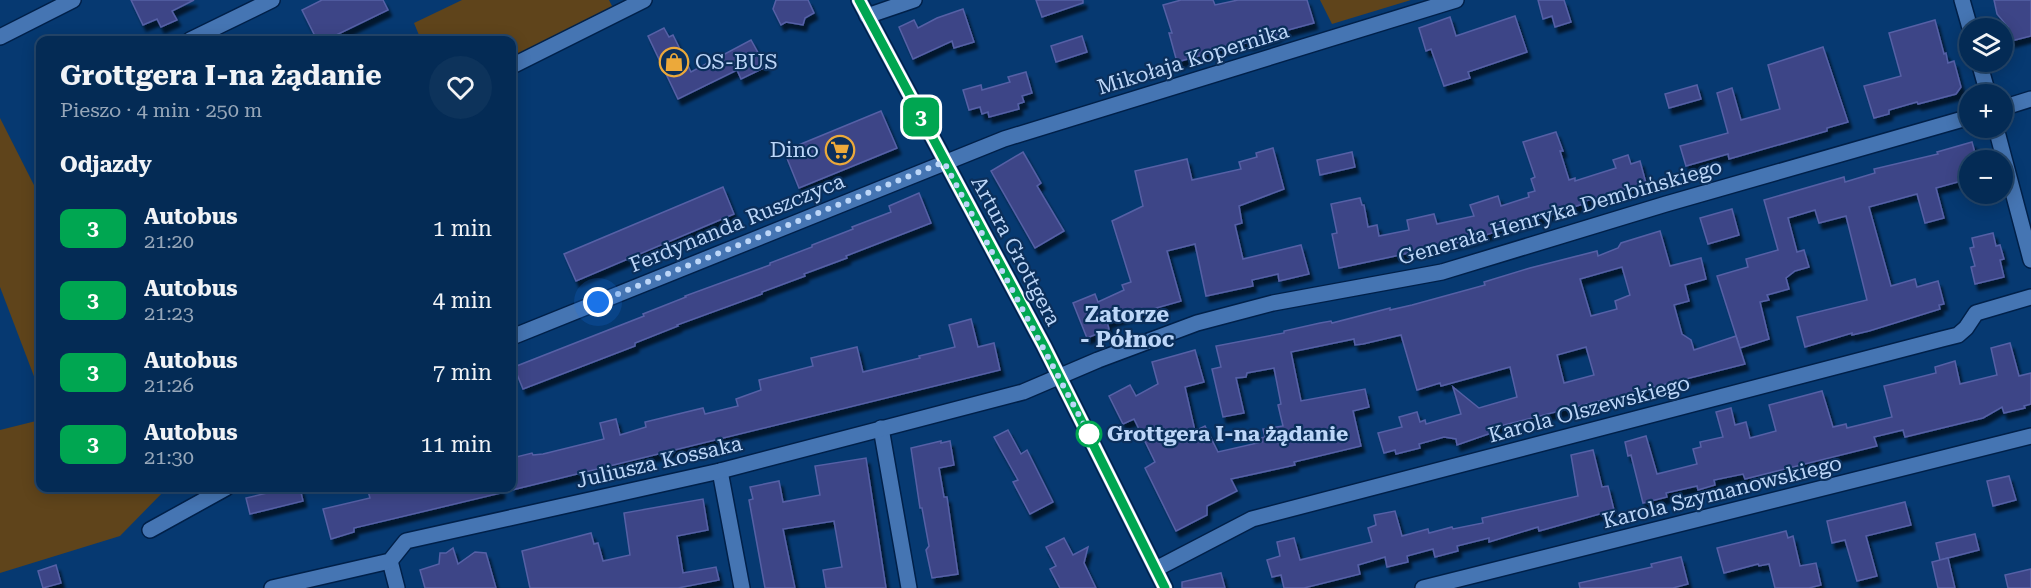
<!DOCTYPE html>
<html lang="pl">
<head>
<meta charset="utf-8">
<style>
	body { margin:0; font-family:"Roboto Serif",serif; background:#0d335b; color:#f1f3f6; height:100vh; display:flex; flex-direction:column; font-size:22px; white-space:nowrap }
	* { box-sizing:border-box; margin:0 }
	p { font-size:20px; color:#97a7b9 }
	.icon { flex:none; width:33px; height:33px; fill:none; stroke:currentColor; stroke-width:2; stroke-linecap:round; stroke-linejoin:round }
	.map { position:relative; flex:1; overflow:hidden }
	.drawer { position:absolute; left:36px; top:36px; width:480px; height:456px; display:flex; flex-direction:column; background:#042b55; border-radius:12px; box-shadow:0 3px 15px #0003,0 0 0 2px #25476c }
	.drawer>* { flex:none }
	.badge { padding:0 12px; border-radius:9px; font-size:21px; line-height:39px }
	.fabs { position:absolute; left:1959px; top:18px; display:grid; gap:12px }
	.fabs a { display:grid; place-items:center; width:54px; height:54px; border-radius:50%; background:#042b55; box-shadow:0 3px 15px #0003,0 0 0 2px #25476c; font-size:30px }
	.you { position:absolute; width:30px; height:30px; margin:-15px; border:4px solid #fff; border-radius:50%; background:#1a73e8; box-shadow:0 0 0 9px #1a73e833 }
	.map>.badge { position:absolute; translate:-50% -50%; box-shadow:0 0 0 3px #fff }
	h2 { padding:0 24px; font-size:22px; line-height:54px }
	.round { display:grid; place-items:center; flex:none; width:63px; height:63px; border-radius:32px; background:#0d335b }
	.head { display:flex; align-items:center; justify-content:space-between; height:102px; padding:0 24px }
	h1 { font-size:28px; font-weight:700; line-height:45px }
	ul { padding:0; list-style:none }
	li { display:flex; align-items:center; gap:18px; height:72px; padding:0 24px }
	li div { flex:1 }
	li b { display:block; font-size:22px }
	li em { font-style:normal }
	li .badge { min-width:66px; font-weight:700; text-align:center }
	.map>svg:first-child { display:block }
	.green { fill:#5f441b }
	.building { fill:#3d4587; stroke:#5661a6; stroke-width:1.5; fill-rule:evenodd; filter:url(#shadow) }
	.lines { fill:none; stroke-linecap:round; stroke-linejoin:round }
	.minor-casing { stroke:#002049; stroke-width:18 }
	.minor { stroke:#4575b3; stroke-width:15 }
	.line-casing { stroke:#fff; stroke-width:14 }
	.line { stroke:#00a651; stroke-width:9 }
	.walk { stroke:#bcd6f8; stroke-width:6; stroke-dasharray:0 10.8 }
	.stop-dot { fill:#fff; stroke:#00a651; stroke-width:3 }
	.labels { text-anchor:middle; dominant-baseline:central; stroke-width:4.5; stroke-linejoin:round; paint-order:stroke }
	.street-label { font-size:21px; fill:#bcd6f8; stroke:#0b2f5b }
	.poi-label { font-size:21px; fill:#bcd6f8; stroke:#0b2f5b; text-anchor:start }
	.stop-label { font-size:21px; font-weight:bold; fill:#bcd6f8; stroke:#0b2f5b; text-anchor:start }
	.neighbourhood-label { font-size:22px; font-weight:bold; fill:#bcd6f8; stroke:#0b2f5b }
</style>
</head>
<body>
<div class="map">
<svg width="2031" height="588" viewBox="0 0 2031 588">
	<defs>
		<filter id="shadow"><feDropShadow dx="3.5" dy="6" stdDeviation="1.5" flood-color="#0009"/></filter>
	</defs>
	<rect width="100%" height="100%" fill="#063971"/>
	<g class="green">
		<polygon points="462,0 609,0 616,14 512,66 512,40 421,40 414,23"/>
		<polygon points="1320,0 1411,0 1332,24"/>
		<polygon points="0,118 40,197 40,392 0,287"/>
		<polygon points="40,420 40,488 167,488 120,536 0,573 0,430"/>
	</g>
	<g class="building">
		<polygon points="131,0 194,0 172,11 177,20 161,27 157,19 143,25"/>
		<polygon points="322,0 383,0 388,10 326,40 317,40 302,10"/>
		<polygon points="776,0 808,0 814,13 805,18 803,25 786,22 781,25 773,9"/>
		<polygon points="1036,0 1083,0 1083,3 1042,17"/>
		<polygon points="1181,0 1213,0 1215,5 1238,0 1307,0 1314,23 1277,33 1278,35 1249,44 1249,42 1177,62 1169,33 1172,33 1163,5"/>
		<polygon points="1538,0 1564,0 1571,22 1555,27 1552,16 1543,19"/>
		<polygon points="1994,0 2031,0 2031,36 2011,41 2008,27 1997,14"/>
		<polygon points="963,9 974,42 954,48 952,41 913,59 899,27 914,20 918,28 937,18"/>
		<polygon points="1515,16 1527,52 1468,72 1470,78 1444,86 1431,49 1426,51 1419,28 1450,17 1456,36"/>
		<polygon points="1935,20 1944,54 1946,53 1948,63 1954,61 1961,87 1956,94 1918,104 1917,102 1889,110 1889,114 1874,118 1864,86 1901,76 1889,33"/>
		<polygon points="664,28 669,37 673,35 691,72 751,40 766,67 741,79 737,70 678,99 648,36"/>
		<polygon points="1082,36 1087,52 1056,62 1051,46"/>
		<polygon points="1823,47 1848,122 1827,128 1827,131 1729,159 1728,154 1686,166 1680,146 1728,133 1717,93 1732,88 1741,120 1780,109 1768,65"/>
		<polygon points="1026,72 1032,93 1022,96 1024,102 1018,104 1019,109 989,117 988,112 982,114 980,107 969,110 963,90 981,85 982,90 1010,82 1008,77"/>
		<polygon points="1697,85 1701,99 1669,108 1665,94"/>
		<polygon points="881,111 897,148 799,188 784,151"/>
		<polygon points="1556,132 1563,151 1560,151 1569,180 1575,178 1575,181 1616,168 1613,160 1628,155 1631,164 1640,161 1646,183 1582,202 1583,204 1470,240 1339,268 1332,234 1337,233 1331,204 1360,198 1362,205 1364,205 1368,227 1377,225 1379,236 1409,230 1407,220 1434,214 1437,224 1474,216 1470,205 1498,196 1501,206 1529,197 1528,193 1535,191 1531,179 1535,177 1523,142"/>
		<polygon points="1972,142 1977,160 1970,160 1970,175 1964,177 1965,180 1936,188 1944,218 1925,223 1917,194 1869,207 1891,286 1915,279 1917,287 1938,281 1944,304 1939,305 1940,309 1869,331 1852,335 1852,333 1805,347 1797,317 1867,300 1846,216 1819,223 1815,210 1788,218 1797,252 1804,250 1809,267 1795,271 1786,278 1789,289 1767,295 1769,300 1760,302 1769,339 1740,348 1717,276 1748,267 1746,259 1778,250 1764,200 1844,177 1845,182 1875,173 1874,169 1938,154 1937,152"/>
		<polygon points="1273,148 1284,189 1239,206 1242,223 1235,225 1243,259 1301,245 1309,274 1279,281 1278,274 1252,280 1253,286 1206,296 1195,244 1167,251 1181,301 1107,322 1109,329 1087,338 1073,303 1095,294 1098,302 1124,290 1122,285 1131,282 1112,221 1143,206 1135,171 1187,159 1192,180 1241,169 1239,162 1257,157 1256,153"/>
		<polygon points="1023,152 1041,183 1037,186 1064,231 1035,248 991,171"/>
		<polygon points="1352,152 1355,167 1320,175 1317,160"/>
		<polygon points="723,187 734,214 576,281 564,254"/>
		<polygon points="919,193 931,223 846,256 847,258 804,274 805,276 762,292 762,294 677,325 678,326 635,343 635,346 523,389 514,367 644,316 643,314 686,297 685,296 770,265 770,263 812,247 812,245 853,229 852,227 891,212 889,206"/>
		<polygon points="1732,209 1739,235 1708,244 1700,218"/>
		<path d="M1660,231L1670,266L1701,258L1706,279L1685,285L1689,301L1674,305L1682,334L1691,340L1694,350L1736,336L1745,364L1496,427L1497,431L1457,445L1456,439L1444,437L1419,444L1420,448L1396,454L1395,450L1384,453L1378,433L1402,427L1399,417L1417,412L1420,422L1425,420L1426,424L1461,414L1453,387L1479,408L1517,397L1510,367L1441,386L1440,383L1417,390L1401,335L1363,344L1355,345L1354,339L1291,352L1301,401L1365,389L1369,407L1353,411L1361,446L1294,462L1295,465L1231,479L1237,491L1207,506V515L1176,531L1145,468L1155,462L1134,419L1123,424L1109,396L1130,385L1136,396L1158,384L1152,362L1195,350L1204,382L1185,387L1195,431L1205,426L1218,452L1262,442L1261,438L1265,437L1263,429L1283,426L1278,405L1281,404L1274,368L1247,373L1246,377L1236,378L1244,413L1223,417L1212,369L1221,367L1216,346L1284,333V331L1320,323L1331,321L1332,323L1390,308V310L1412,305L1485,285L1484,282L1530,268L1597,251L1598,256L1618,248L1621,243ZM1622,267L1630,295L1615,301L1617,309L1591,316L1580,279ZM1586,347L1594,375L1564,383L1557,355Z"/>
		<polygon points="1993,233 1996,246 2000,245 2004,259 2000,260 2004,277 1975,284 1971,267 1975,266 1970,248 1974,247 1972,238"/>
		<polygon points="971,319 978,347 994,343 1000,370 512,490 512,458 532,453 533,455 543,454 604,439 600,423 616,419 620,435 646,427 645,422 703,408 705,414 738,406 736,399 761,390 759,380 813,366 811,358 857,347 863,372 920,358 919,356 955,347 949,325"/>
		<polygon points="2010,343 2019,376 2031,373 2031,404 2024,406 2025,408 2004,413 2002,407 1983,418 1905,437 1903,430 1874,437 1877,446 1745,479 1743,474 1714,480 1715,485 1698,490 1697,486 1666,493 1667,497 1643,503 1631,455 1628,456 1625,442 1646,436 1657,474 1697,464 1693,449 1701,447 1700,442 1723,437 1716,412 1731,408 1735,425 1746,422 1750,438 1776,431 1769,405 1822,391 1833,427 1846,424 1847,428 1892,417 1884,386 1936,373 1935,367 1955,361 1960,384 1997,375 1991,348"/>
		<polygon points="1008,430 1021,454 1027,450 1053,502 1030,514 1013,482 1018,480 994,437"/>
		<polygon points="941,441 941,443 950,441 954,465 939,468 944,497 947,497 958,574 932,578 926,550 929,546 922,508 920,508 911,448"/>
		<polygon points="1593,450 1602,487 1608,486 1614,510 1539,531 1538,527 1489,542 1489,538 1457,546 1458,551 1435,557 1433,549 1407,556 1408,562 1387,567 1385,557 1358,565 1360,574 1304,588 1284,588 1281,575 1272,577 1267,560 1280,556 1277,542 1294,538 1300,560 1372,542 1368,528 1376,525 1374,515 1395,511 1402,536 1428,529 1429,533 1452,527 1453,529 1483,523 1482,518 1578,496 1571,455"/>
		<polygon points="866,458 886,588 826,588 823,570 842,567 834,521 783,529 795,588 765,588 749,500 753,499 750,487 779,481 783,502 820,495 815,466"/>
		<polygon points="2009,476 2016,500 1993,506 1987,481"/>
		<polygon points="288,488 300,488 303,501 250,514 246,498"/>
		<polygon points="381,488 501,488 501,493 354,528 354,532 331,539 323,509 370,498 368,491"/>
		<polygon points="703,499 708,530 677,536 683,573 716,567 719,580 678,588 530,588 522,551 591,533 594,544 598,543 603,561 630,555 624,513"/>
		<polygon points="1905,502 1911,525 1866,536 1877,576 1857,581 1845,540 1832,543 1827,521"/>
		<polygon points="1786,531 1788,538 1793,536 1800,566 1816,563 1821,585 1809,588 1775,588 1769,564 1759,566 1758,564 1724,573 1717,548"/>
		<polygon points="1975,534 1979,550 1940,560 1936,543"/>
		<polygon points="1064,538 1073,555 1088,547 1084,563 1096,588 1060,588 1050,569 1056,566 1046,547"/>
		<polygon points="453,548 458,564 475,552 486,553 496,588 425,588 420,570 439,564 440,553 446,553"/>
		<polygon points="1681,557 1688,584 1673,588 1580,588 1579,583 1652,567 1651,564"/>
		<polygon points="1948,558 1955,588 1938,588 1932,562"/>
		<polygon points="56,565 61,583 43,588 38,571"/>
		<polygon points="2031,569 2031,588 2008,588 2005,575"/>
		<polygon points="1221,573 1225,588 1182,588 1182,582"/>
	</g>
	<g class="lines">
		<g class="minor-casing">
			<g id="minor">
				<polyline points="859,0 1044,346 1165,588"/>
				<polyline points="1962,0 1970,28"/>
				<polyline points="867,16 914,0"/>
				<polyline points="0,37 73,0"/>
				<polyline points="190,40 272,0"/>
				<polyline points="1979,62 1988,94"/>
				<polyline points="512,66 644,0"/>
				<polyline points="2002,108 2031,99"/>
				<polyline points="1996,128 2031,260"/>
				<polyline points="512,337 1004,139 1456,0"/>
				<polyline points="881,428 909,588"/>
				<polyline points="720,471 742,588"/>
				<polyline points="150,530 226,488"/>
				<polyline points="390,561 397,588"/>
				<polyline points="1156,569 1252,519 1942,339 1958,335 1966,328 1976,313 2031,297"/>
				<polyline points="272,588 390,561 406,541 720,471 1023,392 1098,360 1197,323 1273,303 1442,272 1666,204 1970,117"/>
				<polyline points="1423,588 2031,436"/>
			</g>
		</g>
		<use href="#minor" class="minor"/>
	</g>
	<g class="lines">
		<g class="line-casing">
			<polyline id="line" points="859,0 1044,346 1165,588"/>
		</g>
		<use href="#line" class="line"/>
		<polyline class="walk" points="598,302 944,162 1089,434"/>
	</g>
	<defs>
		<g id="shop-ring" transform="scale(1.5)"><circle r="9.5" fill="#0b2f5b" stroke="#eca93a" stroke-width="1.5"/><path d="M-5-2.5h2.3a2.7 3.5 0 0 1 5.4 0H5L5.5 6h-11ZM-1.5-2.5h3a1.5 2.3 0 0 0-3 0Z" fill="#eca93a"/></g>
		<g id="supermarket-ring" transform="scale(1.5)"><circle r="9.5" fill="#0b2f5b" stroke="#eca93a" stroke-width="1.5"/><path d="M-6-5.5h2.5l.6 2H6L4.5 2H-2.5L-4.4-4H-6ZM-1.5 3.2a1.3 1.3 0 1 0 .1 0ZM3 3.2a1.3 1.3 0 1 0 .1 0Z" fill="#eca93a"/></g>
	</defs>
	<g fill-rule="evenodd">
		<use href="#shop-ring" x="674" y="62"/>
		<use href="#supermarket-ring" x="840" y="150"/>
	</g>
	<circle class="stop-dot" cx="1089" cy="434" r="12"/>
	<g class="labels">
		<g class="street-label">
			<text transform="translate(1193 59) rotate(-17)">Mikołaja Kopernika</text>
			<text transform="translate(1560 212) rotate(-16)">Generała Henryka Dembińskiego</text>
			<text transform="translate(737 223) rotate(-22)">Ferdynanda Ruszczyca</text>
			<text transform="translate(1016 251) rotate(62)">Artura Grottgera</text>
			<text transform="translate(1589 409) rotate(-15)">Karola Olszewskiego</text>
			<text transform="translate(659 462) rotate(-13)">Juliusza Kossaka</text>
			<text transform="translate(1722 492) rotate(-14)">Karola Szymanowskiego</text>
		</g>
		<g class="poi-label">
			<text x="695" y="62">OS-BUS</text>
			<text x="819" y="150" text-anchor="end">Dino</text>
		</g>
		<g class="stop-label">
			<text x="1107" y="434">Grottgera I-na żądanie</text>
		</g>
		<g class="neighbourhood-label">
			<text x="1127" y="314">Zatorze<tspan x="1127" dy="25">- Północ</tspan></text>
		</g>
	</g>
</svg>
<div class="fabs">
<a><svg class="icon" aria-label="layers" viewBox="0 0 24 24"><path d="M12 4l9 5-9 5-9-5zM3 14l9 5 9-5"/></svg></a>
<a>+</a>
<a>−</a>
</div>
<div class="you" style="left:598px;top:302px"></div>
<b class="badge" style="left:921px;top:117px;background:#00a651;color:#fff">3</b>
<section class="drawer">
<div class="head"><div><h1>Grottgera I-na żądanie</h1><p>Pieszo · 4 min · 250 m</p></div><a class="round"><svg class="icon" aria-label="heart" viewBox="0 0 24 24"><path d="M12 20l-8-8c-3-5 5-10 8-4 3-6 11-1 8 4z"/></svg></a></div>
<h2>Odjazdy</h2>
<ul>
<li><span class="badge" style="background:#00a651;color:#fff">3</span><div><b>Autobus</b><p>21:20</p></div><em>1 min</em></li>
<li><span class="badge" style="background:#00a651;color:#fff">3</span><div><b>Autobus</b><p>21:23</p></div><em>4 min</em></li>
<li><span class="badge" style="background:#00a651;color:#fff">3</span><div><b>Autobus</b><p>21:26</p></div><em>7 min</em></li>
<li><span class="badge" style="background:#00a651;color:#fff">3</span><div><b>Autobus</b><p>21:30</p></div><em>11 min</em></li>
</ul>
</section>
</div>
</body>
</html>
